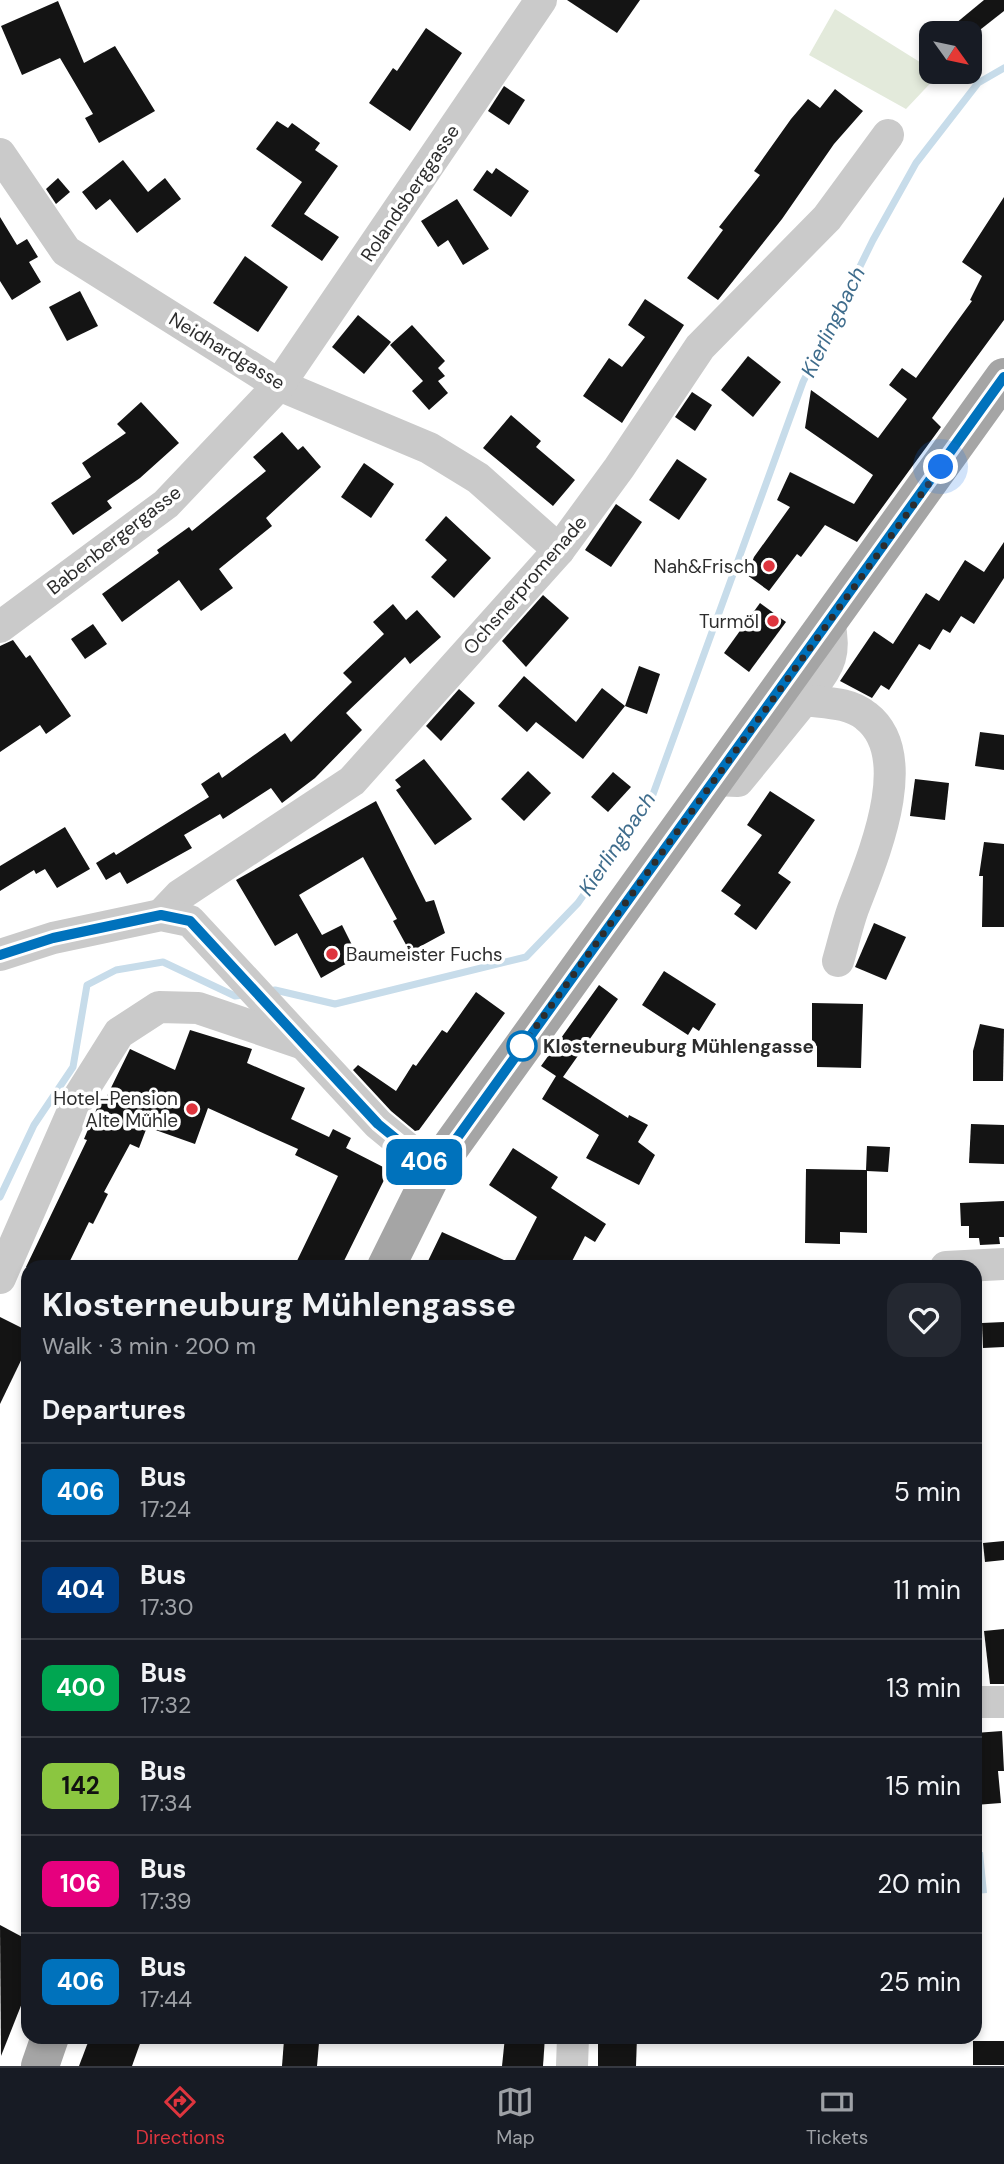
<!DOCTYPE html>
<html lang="en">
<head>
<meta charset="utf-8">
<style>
	body { margin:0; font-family:"DM Sans",sans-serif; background:#242831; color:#f1f3f6; height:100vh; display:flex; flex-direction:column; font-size:26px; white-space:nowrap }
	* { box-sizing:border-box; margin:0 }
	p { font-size:23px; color:#9ea1a6 }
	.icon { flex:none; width:38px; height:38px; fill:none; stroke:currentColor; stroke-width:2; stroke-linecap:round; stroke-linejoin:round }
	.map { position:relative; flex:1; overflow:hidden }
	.sheet { position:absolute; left:21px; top:1260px; width:961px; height:784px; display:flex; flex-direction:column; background:#171b24; border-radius:21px; box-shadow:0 4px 10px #0003 }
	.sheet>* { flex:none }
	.badge { padding:0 14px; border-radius:10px; font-size:24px; line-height:46px }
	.needle { width:46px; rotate:123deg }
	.fabs { position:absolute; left:919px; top:21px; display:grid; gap:14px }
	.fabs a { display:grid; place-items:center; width:63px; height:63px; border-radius:14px; background:#171b24; box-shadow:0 4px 10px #0003; font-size:35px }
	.you { position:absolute; width:35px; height:35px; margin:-18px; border:5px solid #fff; border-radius:50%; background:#1a73e8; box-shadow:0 0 0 10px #1a73e833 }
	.map>.badge { position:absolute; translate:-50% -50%; box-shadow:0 0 0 4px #fff }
	h2 { padding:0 21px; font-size:26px; line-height:63px }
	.round { display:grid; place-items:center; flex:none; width:74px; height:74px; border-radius:21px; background:#242831 }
	.head { display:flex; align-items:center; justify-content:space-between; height:119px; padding:0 21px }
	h1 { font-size:33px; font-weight:800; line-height:52px }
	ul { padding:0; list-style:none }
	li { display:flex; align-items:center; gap:21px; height:98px; padding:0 21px; border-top:2px solid #363941 }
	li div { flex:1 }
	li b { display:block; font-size:26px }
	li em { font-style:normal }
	li .badge { min-width:77px; font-weight:700; text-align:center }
	.tabs { display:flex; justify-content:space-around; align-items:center; height:98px; border-top:2px solid #363941; background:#171b24; font-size:19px; color:#9ea1a6 }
	.tabs a { display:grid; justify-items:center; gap:4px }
	.tabs .on { color:#de353e }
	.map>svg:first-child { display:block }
	.green { fill:#e3eadb }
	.water { fill:#c7dcea }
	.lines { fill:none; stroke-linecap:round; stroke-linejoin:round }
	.stream { stroke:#c7dcea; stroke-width:7 }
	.building { fill:#141414 }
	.minor { stroke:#cacaca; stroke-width:32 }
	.major { stroke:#a5a5a5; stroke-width:38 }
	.line-casing { stroke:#fff; stroke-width:16 }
	.line { stroke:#0072bc; stroke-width:10 }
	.walk { stroke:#2d2d2d; stroke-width:7; stroke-dasharray:0 12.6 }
	.poi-dot { fill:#de353e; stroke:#fff; stroke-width:2.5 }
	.stop-dot { fill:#fff; stroke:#0072bc; stroke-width:3.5 }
	.labels { text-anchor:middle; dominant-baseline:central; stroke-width:7; stroke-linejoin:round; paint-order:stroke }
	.street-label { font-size:19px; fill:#2d2d2d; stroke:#fff }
	.poi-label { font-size:19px; fill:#2d2d2d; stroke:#fff; text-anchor:end }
	.stop-label { font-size:19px; font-weight:bold; fill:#2d2d2d; stroke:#fff; text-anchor:start }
	.water-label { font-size:21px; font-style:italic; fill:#3e6c8c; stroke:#fff }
</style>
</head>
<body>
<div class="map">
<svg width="1004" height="2066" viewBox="0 0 1004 2066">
	<rect width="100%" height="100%" fill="#fff"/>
	<polygon class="green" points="835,9 931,69 931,72 939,74 906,109 809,55"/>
	<polygon class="water" points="983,1852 987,1893 975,1894 975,1853"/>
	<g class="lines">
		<g class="stream">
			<polyline points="266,992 275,990 335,1004 526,957 578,903 652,797 803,382 873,240 916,163 978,83 1004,68"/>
			<polyline points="0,1197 34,1125 73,1067 87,985 116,970 163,962 235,996 244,995"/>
		</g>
	</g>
	<g class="building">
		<polygon points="567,0 640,0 617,33"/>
		<polygon points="984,0 1004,0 1004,11 976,33 944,33"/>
		<polygon points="58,1 84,63 115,46 155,111 99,143 85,118 93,114 60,58 22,75 1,26"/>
		<polygon points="426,28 462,53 410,131 369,103 393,68 397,71"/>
		<polygon points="504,86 525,100 509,125 488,111"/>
		<polygon points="835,89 863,111 834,144 782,219 718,300 687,278 723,230 719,227 760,175 754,171 791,119 808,99 820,108"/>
		<polygon points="277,121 288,128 292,123 320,143 315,150 338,166 304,214 339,237 322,261 271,226 302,182 256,149"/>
		<polygon points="123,160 148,192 165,178 181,199 137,233 110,199 96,210 82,192"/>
		<polygon points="496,168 529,191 511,217 473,190 487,170 492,174"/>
		<polygon points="58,178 70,192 56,204 46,189"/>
		<polygon points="1004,197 1004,320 932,418 941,427 857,542 825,525 801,557 797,554 769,591 747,575 754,557 790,507 777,500 790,472 854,504 873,475 805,428 811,390 878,438 907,399 889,385 902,368 916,378 972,301 970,300 982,276 962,262"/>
		<polygon points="457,199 489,249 463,265 448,240 438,247 421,221"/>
		<polygon points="0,217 17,245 27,239 38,257 29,262 41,282 12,300 0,281"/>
		<polygon points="245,256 288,287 258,332 213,303"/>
		<polygon points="80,291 98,326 67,341 49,307"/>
		<polygon points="645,299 684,325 622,423 583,396 609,358 622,367 645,337 628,325"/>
		<polygon points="358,315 391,342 364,374 332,347"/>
		<polygon points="412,325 445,361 438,368 445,376 438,381 448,393 429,410 412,391 423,381 390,345"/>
		<polygon points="748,356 781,382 753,417 721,390"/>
		<polygon points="692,392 712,405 695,431 675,417"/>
		<polygon points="141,402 179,443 140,478 107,501 112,508 73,535 51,503 91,477 82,463 126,433 117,424"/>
		<polygon points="511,415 541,441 536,447 575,480 553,506 483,448"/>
		<polygon points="282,432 298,450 303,446 321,467 266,518 272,526 219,569 233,588 201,611 179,580 122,622 102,594 159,553 157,550 189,527 192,531 266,471 253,457"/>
		<polygon points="677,459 707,479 679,520 649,500"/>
		<polygon points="364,463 394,484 371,518 341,497"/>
		<polygon points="616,504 642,522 611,567 585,550"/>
		<polygon points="446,516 491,558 454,598 431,577 447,560 425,540"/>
		<polygon points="1004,542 1004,578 974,624 961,616 950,633 943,629 930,650 919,644 889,690 881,685 872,698 840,681 874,631 893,644 926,593 939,601 965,560 984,572"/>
		<polygon points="543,595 569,618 526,667 502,641"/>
		<polygon points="760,603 786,622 749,672 724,653"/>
		<polygon points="393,604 406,620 417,610 441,637 410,664 405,657 346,713 362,730 315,778 282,803 271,788 223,819 220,814 184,835 192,848 127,884 120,872 106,880 96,863 114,852 116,855 209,797 201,784 219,772 222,778 285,733 291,742 352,682 343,673 384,634 373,622"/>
		<polygon points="93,624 107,644 85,659 71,639"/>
		<polygon points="13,640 26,658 30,655 71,716 46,734 40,725 0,752 0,646"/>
		<polygon points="639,666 660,674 647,714 625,706"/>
		<polygon points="524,676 576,722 602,688 625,706 583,759 536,722 527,732 498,706"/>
		<polygon points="459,689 475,703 441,741 426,726"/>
		<polygon points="980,732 1004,735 1004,770 975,766"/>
		<polygon points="424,759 472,819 435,845 396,790 401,787 395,780"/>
		<polygon points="528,771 551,793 524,821 501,799"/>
		<polygon points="613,772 631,787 608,812 591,797"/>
		<polygon points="915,779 949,783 945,820 910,816"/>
		<polygon points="770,791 815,820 778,873 791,882 756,930 734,914 741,905 721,891 762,835 747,825"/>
		<polygon points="376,801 426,902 434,900 445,933 410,952 393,921 397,919 363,857 299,895 322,935 342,925 358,957 321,978 297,933 275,946 236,880"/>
		<polygon points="65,827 90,869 57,888 45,869 36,874 34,870 0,891 0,866"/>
		<polygon points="984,842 1004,844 1004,927 982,927 983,876 979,876"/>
		<polygon points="874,923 906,937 886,980 855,967"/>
		<polygon points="664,971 716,1004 699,1031 693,1027 688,1035 642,1005"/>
		<polygon points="599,985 618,999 563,1077 628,1118 629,1115 648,1125 638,1142 655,1155 639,1185 586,1158 599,1135 542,1099 556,1076 541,1066"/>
		<polygon points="476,992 505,1013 419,1130 415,1131 391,1111 353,1070 358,1065 396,1091 413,1064 416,1066 442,1030 447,1033"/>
		<polygon points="812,1003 863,1004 861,1068 817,1067 817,1046 812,1047"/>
		<polygon points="980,1024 1004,1029 1003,1081 973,1081 973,1051"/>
		<polygon points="190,1030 252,1049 247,1063 305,1088 291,1119 329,1137 333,1129 351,1138 346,1148 389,1170 341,1267 294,1267 338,1176 295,1155 298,1149 208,1108 195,1144 147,1127 139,1148 130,1144 104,1192 108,1194 93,1224 89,1222 67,1267 26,1267 87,1140 84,1139 102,1096 106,1098 130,1049 175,1070"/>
		<polygon points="971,1124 1004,1125 1004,1164 969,1163"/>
		<polygon points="867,1146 890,1147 888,1172 867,1171 867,1233 840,1232 840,1244 805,1243 806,1169 866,1170"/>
		<polygon points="513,1148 558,1177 551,1188 606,1224 595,1242 585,1236 569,1267 441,1267 428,1261 442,1232 513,1264 537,1217 489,1185"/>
		<polygon points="1004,1201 1004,1237 999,1237 1000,1244 980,1245 979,1238 969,1238 969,1226 961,1226 960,1203"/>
		<polygon points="0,1317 28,1331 28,1346 0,1404"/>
		<polygon points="1004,1322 1004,1347 983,1348 982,1323"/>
		<polygon points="1004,1541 1004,1560 985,1562 983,1543"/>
		<polygon points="1004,1629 1004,1684 990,1684 984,1631"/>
		<polygon points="1002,1731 1004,1771 998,1771 1001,1803 975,1805 975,1733"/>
		<polygon points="0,1925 28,1940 28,1988 1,2056"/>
		<polygon points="90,2037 129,2037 141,2041 132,2066 79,2066"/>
		<polygon points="505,2037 545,2037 543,2066 502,2066"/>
		<polygon points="598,2037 637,2037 636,2066 598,2066"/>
		<polygon points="284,2040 319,2043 317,2066 282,2066"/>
		<rect x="973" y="2041" width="31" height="24"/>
	</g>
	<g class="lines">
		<g class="minor">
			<polyline points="0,154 66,251 279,385 429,448 478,478 559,550"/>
			<polyline points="0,627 166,504 279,385 541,0"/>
			<path d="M804,700C825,668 838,661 829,622"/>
			<path d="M712,780L738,781L804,700C825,703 849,702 866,716C918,756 871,861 853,909C847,926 843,944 838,961"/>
			<polyline points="161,915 180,895 352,781 559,550 619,468 700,347 827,218 888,135"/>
			<polyline points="0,955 53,938 161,915 190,921 378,1124 434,1170"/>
			<polyline points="946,1267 1004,1264"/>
			<polyline points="0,1278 80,1095 119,1033 159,1007 198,1008 301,1043"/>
			<polyline points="975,1702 1004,1702"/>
			<polyline points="572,2066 573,2037"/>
		</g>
		<g class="major">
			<polyline points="386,1267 434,1170 1004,377"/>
			<polyline points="40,2066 50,2037"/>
		</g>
	</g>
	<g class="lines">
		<g class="line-casing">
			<polyline id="line" points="0,955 53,938 161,915 190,921 378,1124 434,1170 1004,377"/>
		</g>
		<use href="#line" class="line"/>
		<polyline class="walk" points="522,1046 941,467"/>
	</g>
	<g class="poi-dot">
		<circle cx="769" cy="566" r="7"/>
		<circle cx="773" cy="621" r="7"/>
		<circle cx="332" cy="954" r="7"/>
		<circle cx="192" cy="1109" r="7"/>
	</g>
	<circle class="stop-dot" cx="522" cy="1046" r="14"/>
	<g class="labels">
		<g class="street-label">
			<text transform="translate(410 193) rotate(-56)">Rolandsberggasse</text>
			<text transform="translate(227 351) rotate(31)">Neidhardgasse</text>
			<text transform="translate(114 540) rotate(-38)">Babenbergergasse</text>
			<text transform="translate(525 585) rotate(-49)">Ochsnerpromenade</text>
		</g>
		<g class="poi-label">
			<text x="755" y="566">Nah&amp;Frisch</text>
			<text x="759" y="621">Turmöl</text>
			<text x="346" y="954" text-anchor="start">Baumeister Fuchs</text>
			<text x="178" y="1098">Hotel-Pension<tspan x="178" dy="22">Alte Mühle</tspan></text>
		</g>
		<g class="stop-label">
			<text x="543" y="1046">Klosterneuburg Mühlengasse</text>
		</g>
		<g class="water-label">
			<text transform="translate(833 322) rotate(-64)">Kierlingbach</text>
			<text transform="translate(617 844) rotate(-56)">Kierlingbach</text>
		</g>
	</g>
</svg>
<div class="fabs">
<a><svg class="needle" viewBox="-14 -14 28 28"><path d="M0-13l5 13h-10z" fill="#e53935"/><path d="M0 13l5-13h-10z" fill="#9ea1a6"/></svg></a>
</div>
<div class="you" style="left:941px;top:467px"></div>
<b class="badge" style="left:424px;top:1162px;background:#0072bc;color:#fff">406</b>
<section class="sheet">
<div class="head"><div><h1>Klosterneuburg Mühlengasse</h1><p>Walk · 3 min · 200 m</p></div><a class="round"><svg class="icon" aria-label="heart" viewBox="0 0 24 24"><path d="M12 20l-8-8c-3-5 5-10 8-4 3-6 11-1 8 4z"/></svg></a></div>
<h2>Departures</h2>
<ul>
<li><span class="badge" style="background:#0072bc;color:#fff">406</span><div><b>Bus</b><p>17:24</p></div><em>5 min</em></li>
<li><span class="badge" style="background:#003b80;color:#fff">404</span><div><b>Bus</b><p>17:30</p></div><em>11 min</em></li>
<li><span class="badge" style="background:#00a651;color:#fff">400</span><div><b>Bus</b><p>17:32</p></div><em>13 min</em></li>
<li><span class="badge" style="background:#8bc640;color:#111">142</span><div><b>Bus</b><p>17:34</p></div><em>15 min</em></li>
<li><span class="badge" style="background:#e6007e;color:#fff">106</span><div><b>Bus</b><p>17:39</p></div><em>20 min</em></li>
<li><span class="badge" style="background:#0072bc;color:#fff">406</span><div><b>Bus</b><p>17:44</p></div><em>25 min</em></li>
</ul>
</section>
</div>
<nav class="tabs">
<a class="on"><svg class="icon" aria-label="directions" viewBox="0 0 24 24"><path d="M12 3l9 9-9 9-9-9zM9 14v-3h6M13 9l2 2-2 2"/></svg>Directions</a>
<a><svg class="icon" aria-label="map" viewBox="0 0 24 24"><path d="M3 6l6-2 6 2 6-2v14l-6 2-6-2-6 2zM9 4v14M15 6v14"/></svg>Map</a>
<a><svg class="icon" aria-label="tickets" viewBox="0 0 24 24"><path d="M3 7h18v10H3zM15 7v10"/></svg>Tickets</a>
</nav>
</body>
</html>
